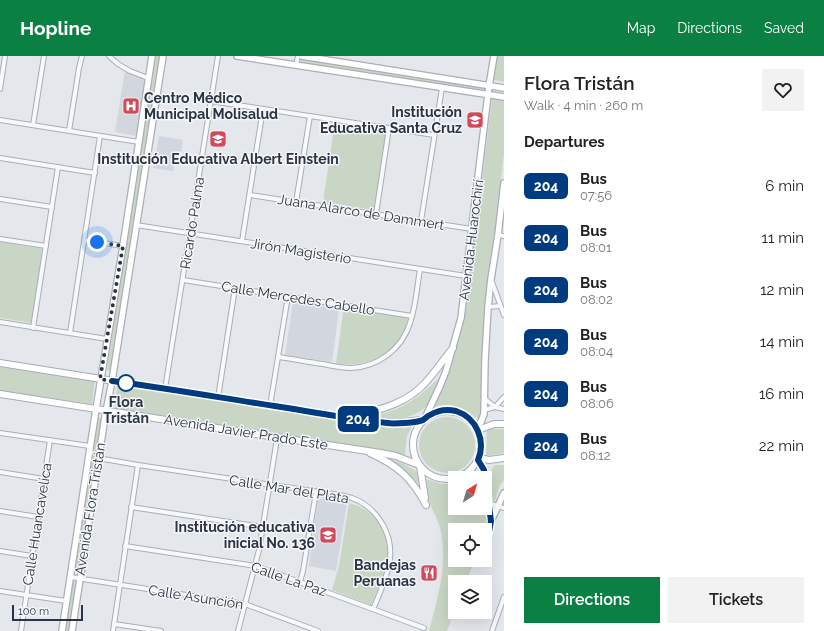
<!DOCTYPE html>
<html lang="en">
<head>
<meta charset="utf-8">
<style>
	body { margin:0; font-family:Raleway,sans-serif; background:#f2f2f2; color:#222; height:100vh; display:flex; flex-direction:column; font-size:15px; white-space:nowrap }
	* { box-sizing:border-box; margin:0 }
	p { font-size:13px; color:#767676 }
	.icon { flex:none; width:22px; height:22px; fill:none; stroke:currentColor; stroke-width:2; stroke-linecap:round; stroke-linejoin:round }
	.map { position:relative; flex:1; overflow:hidden }
	.drawer { display:flex; flex-direction:column; background:#fff; width:320px }
	.drawer>* { flex:none }
	.badge { padding:0 8px; border-radius:6px; font-size:14px; line-height:26px }
	.needle { width:26px; rotate:37deg }
	.tools { position:absolute; left:448px; top:415px; display:grid; gap:8px }
	.tools a { display:grid; place-items:center; width:44px; height:44px; border-radius:0px; background:#fff; box-shadow:0 4px 16px #0002; font-size:20px }
	.scale { position:absolute; left:12px; bottom:10px; width:71px; box-sizing:border-box; padding-left:4px; border:2px solid #2b3445; border-top:0; font-size:11px; line-height:14px; white-space:nowrap; color:#2b3445; -webkit-text-stroke:3px #f4f6f9; paint-order:stroke }
	.you { position:absolute; width:20px; height:20px; margin:-10px; border:3px solid #fff; border-radius:50%; background:#1a73e8; box-shadow:0 0 0 6px #1a73e833 }
	.map>.badge { position:absolute; translate:-50% -50%; box-shadow:0 0 0 2px #fff }
	h2 { padding:0 20px; font-size:15px; line-height:36px }
	.round { display:grid; place-items:center; flex:none; width:42px; height:42px; border-radius:0px; background:#f2f2f2 }
	.headline { display:flex; align-items:center; justify-content:space-between; height:68px; padding:0 20px }
	h1 { font-size:19px; font-weight:600; line-height:30px }
	.action { display:flex; gap:8px; margin-top:auto; padding:8px 20px }
	.action a { flex:1; height:46px; border-radius:0px; background:#0b8043; color:#fff; font-size:16px; font-weight:600; line-height:46px; text-align:center }
	.action a+a { background:#f2f2f2; color:#222 }
	ul { padding:0; list-style:none }
	li { display:flex; align-items:center; gap:12px; height:52px; padding:0 20px }
	li div { flex:1 }
	li b { display:block; font-size:15px }
	li em { font-style:normal }
	li .badge { min-width:44px; font-weight:700; text-align:center }
	header { display:flex; align-items:center; gap:24px; box-sizing:border-box; height:56px; padding:0 20px; background:#0b8043; color:#fff }
	header strong { font-size:19px }
	nav { display:flex; gap:22px; margin-inline-start:auto; font-size:14px }
	main { display:flex; flex:1; min-height:0 }
	.map>svg:first-child { display:block }
	.built { fill:#d2d6de }
	.green { fill:#c9d6c5 }
	.lines { fill:none; stroke-linecap:round; stroke-linejoin:round }
	.street-casing { stroke:#a9aeb7; stroke-width:6 }
	.secondary-casing { stroke:#a9aeb7; stroke-width:8 }
	.primary-casing { stroke:#a3abb8; stroke-width:8 }
	.street { stroke:#f7f8fa; stroke-width:4 }
	.secondary { stroke:#fff; stroke-width:5.5 }
	.primary { stroke:#fff; stroke-width:6 }
	.line-casing { stroke:#fff; stroke-width:9 }
	.line { stroke:#003b80; stroke-width:6 }
	.walk { stroke:#2b3445; stroke-width:4; stroke-dasharray:0 7.2 }
	.stop-dot { fill:#fff; stroke:#003b80; stroke-width:2 }
	.labels { text-anchor:middle; dominant-baseline:central; stroke-width:3; stroke-linejoin:round; paint-order:stroke }
	.poi-label { font-size:14px; font-weight:bold; fill:#2b3445; stroke:#f4f6f9; text-anchor:end }
	.street-label { font-size:14px; fill:#2b3445; stroke:#f4f6f9 }
	.stop-label { font-size:14px; font-weight:bold; fill:#2b3445; stroke:#f4f6f9 }
</style>
</head>
<body>
<header>
<strong>Hopline</strong>
<nav><a>Map</a><a>Directions</a><a>Saved</a></nav>
</header>
<main>
<div class="map">
<svg width="504" height="575" viewBox="0 0 504 575">
	<rect width="100%" height="100%" fill="#e4e7ec"/>
	<g class="built">
		<polygon points="125,14 147,23 137,80 115,76"/>
		<polygon points="159,80 183,84 181,96 177,95 173,115 153,112"/>
		<polygon points="293,246 339,253 332,306 285,299"/>
		<polygon points="318,442 347,447 336,515 309,510"/>
	</g>
	<g class="green">
		<polygon points="155,0 162,0 112,315 107,314"/>
		<polygon points="497,0 504,0 504,26 494,24"/>
		<polygon points="302,3 486,32 486,36 302,8 300,5"/>
		<polygon points="492,43 504,45 504,97 484,282 481,356 479,363 451,349 441,349 432,352 453,302 466,254"/>
		<polygon points="335,65 387,73 375,154 323,146"/>
		<polygon points="0,186 43,193 32,267 0,262"/>
		<path d="M344,250L409,260C401,288 385,306 354,308C348,309 342,308 336,308Z"/>
		<polygon points="0,311 95,325 92,348 0,335"/>
		<path d="M440,321C436,331 431,347 422,354C412,361 396,364 385,363C381,362 377,361 372,360C385,357 397,354 408,347C420,340 430,330 440,321Z"/>
		<path d="M117,328L394,372L413,369L407,380L405,399C387,393 369,392 351,390L115,353Z"/>
		<circle cx="447" cy="389" r="28"/>
		<polygon points="97,362 102,362 78,513 74,513"/>
		<polygon points="487,373 504,373 504,397 486,400"/>
		<path d="M387,402L402,407L416,415L421,427H417C409,417 398,410 387,402Z"/>
		<polygon points="495,409 504,409 504,424 500,429 493,450 491,449 489,422 489,418"/>
		<path d="M426,423L442,428H455V452H485V437C487,451 490,463 485,477V474H455V504H475L466,526H455V554L447,575H429C437,543 448,510 441,476C440,471 438,466 436,461C435,458 432,454 431,450C427,442 427,432 426,423Z"/>
		<path d="M349,447C357,449 364,452 371,458C385,469 392,495 387,512C383,524 376,537 371,549L332,534L339,510Z"/>
		<polygon points="73,525 76,526 77,529 69,575 64,575 71,526"/>
	</g>
	<g class="lines">
		<g class="street-casing">
			<g id="street">
				<polyline points="109,0 118,8 130,15 148,22"/>
				<polyline points="296,9 298,0"/>
				<polyline points="0,33 5,0"/>
				<polyline points="211,45 434,79"/>
				<polyline points="0,64 139,86"/>
				<polyline points="33,69 44,0"/>
				<polyline points="69,75 79,12 82,0"/>
				<polyline points="0,102 95,117"/>
				<polyline points="250,139 472,173"/>
				<polyline points="0,143 52,151"/>
				<polyline points="296,146 310,60"/>
				<polyline points="376,158 389,72"/>
				<polyline points="421,165 442,32"/>
				<polyline points="136,169 466,220"/>
				<polyline points="498,179 504,180"/>
				<polyline points="0,183 46,190"/>
				<polyline points="84,184 123,190"/>
				<polyline points="242,185 263,53"/>
				<polyline points="183,224 412,260"/>
				<polyline points="492,226 504,259"/>
				<polyline points="488,251 500,250"/>
				<polyline points="0,266 107,283"/>
				<polyline points="33,272 58,111"/>
				<polyline points="70,277 100,80"/>
				<path d="M278,301C293,303 308,306 323,308C332,310 341,312 351,312C378,311 402,293 410,267C416,250 417,231 420,213"/>
				<polyline points="165,333 218,0"/>
				<polyline points="218,342 235,232"/>
				<polyline points="484,342 495,351"/>
				<polyline points="270,350 288,240"/>
				<polyline points="495,351 504,341"/>
				<polyline points="484,354 495,351 504,353"/>
				<polyline points="0,377 90,390"/>
				<path d="M98,402L138,409L340,439C344,440 348,441 352,442C379,452 395,481 389,509C386,524 379,539 373,553"/>
				<polyline points="0,416 44,423"/>
				<polyline points="489,447 504,452"/>
				<polyline points="131,451 263,471"/>
				<polyline points="0,455 38,461"/>
				<polyline points="125,490 256,510 424,572"/>
				<polyline points="0,495 32,500"/>
				<polyline points="70,521 245,548 318,575"/>
				<polyline points="300,526 303,515 316,436"/>
				<polyline points="0,535 66,545"/>
				<polyline points="114,568 161,575"/>
				<polyline points="21,575 50,384"/>
				<polyline points="113,575 138,409"/>
				<polyline points="238,575 259,494 276,389 276,382"/>
				<polyline points="492,575 504,541"/>
			</g>
		</g>
		<g class="secondary-casing">
			<g id="secondary">
				<polyline points="237,0 504,41"/>
				<polyline points="302,0 504,32"/>
				<polyline points="425,362 440,330 446,315 461,262 489,30 494,0"/>
				<polyline points="476,370 481,366 484,358 485,304 488,251 491,223 498,179 504,127"/>
				<polyline points="491,465 504,437"/>
				<polyline points="62,575 96,353 123,190 152,0"/>
				<polyline points="72,575 105,361 112,325 163,0"/>
			</g>
		</g>
		<g class="primary-casing">
			<g id="primary">
				<polyline points="0,307 348,362 394,367 422,364"/>
				<polyline points="0,338 301,385 381,397 396,400 419,409"/>
				<circle cx="447" cy="389" r="34"/>
				<path d="M352,361C378,354 407,348 426,326C436,315 444,303 453,292"/>
				<polyline points="478,374 494,368 504,368"/>
				<path d="M370,397C397,409 412,422 426,449"/>
				<polyline points="479,402 489,404 504,402"/>
				<polyline points="478,404 484,414 491,465"/>
				<polyline points="420,410 425,442"/>
			</g>
		</g>
		<use href="#street" class="street"/>
		<use href="#secondary" class="secondary"/>
		<use href="#primary" class="primary"/>
	</g>
	<g class="lines">
		<g class="line-casing">
			<path id="line" d="M112,325C173,333 233,344 294,353C317,357 340,361 363,364C371,365 379,366 387,367C393,368 417,367 423,364C425,363 427,360 430,359C438,354 448,353 456,355C477,362 486,385 478,404L484,414L491,465L489,476L485,487"/>
		</g>
		<use href="#line" class="line"/>
		<polyline class="walk" points="97,186 123,190 100,323 126,327"/>
	</g>
	<defs>
		<g id="hospital-square" transform="scale(0.9)"><rect x="-9" y="-9" width="18" height="18" rx="4" fill="#d1495b" stroke="#f4f6f9"/><path d="M-5-5h3v3.5h4V-5h3V5h-3V1.5h-4V5h-3Z" fill="#fff"/></g>
		<g id="school-square" transform="scale(0.9)"><rect x="-9" y="-9" width="18" height="18" rx="4" fill="#d1495b" stroke="#f4f6f9"/><path d="M0-5L7-2L0 1L-7-2ZM-4 1L0 2.5L4 1V4Q0 6-4 4Z" fill="#fff"/></g>
		<g id="restaurant-square" transform="scale(0.9)"><rect x="-9" y="-9" width="18" height="18" rx="4" fill="#d1495b" stroke="#f4f6f9"/><path d="M-5-6h1v4h1v-4h1v4h1v-4h1v5L-1.5 .5V6h-2V.5L-5-1ZM5-6V6H3V1.5H1.5Q1.5-4 5-6Z" fill="#fff"/></g>
	</defs>
	<g fill-rule="evenodd">
		<use href="#hospital-square" x="131" y="50"/>
		<use href="#school-square" x="475" y="64"/>
		<use href="#school-square" x="218" y="83"/>
		<use href="#school-square" x="328" y="479"/>
		<use href="#restaurant-square" x="429" y="517"/>
	</g>
	<circle class="stop-dot" cx="126" cy="327" r="8"/>
	<g class="labels">
		<g class="poi-label">
			<text x="144" y="42" text-anchor="start">Centro Médico<tspan x="144" dy="16">Municipal Molisalud</tspan></text>
			<text x="462" y="56">Institución<tspan x="462" dy="16">Educativa Santa Cruz</tspan></text>
			<text x="218" y="103" text-anchor="middle">Institución Educativa Albert Einstein</text>
			<text x="315" y="471">Institución educativa<tspan x="315" dy="16">inicial No. 136</tspan></text>
			<text x="416" y="509">Bandejas<tspan x="416" dy="16">Peruanas</tspan></text>
		</g>
		<g class="street-label">
			<text transform="translate(361 156) rotate(9)">Juana Alarco de Dammert</text>
			<text transform="translate(192 167) rotate(-81)">Ricardo Palma</text>
			<text transform="translate(471 184) rotate(-83)">Avenida Huarochirí</text>
			<text transform="translate(301 195) rotate(9)">Jirón Magisterio</text>
			<text transform="translate(298 242) rotate(9)">Calle Mercedes Cabello</text>
			<text transform="translate(246 376) rotate(9)">Avenida Javier Prado Este</text>
			<text transform="translate(289 433) rotate(9)">Calle Mar del Plata</text>
			<text transform="translate(90 453) rotate(-81)">Avenida Flora Tristán</text>
			<text transform="translate(37 468) rotate(-81)">Calle Huancavelica</text>
			<text transform="translate(289 523) rotate(19)">Calle La Paz</text>
			<text transform="translate(196 541) rotate(9)">Calle Asunción</text>
		</g>
		<g class="stop-label">
			<text x="126" y="346">Flora<tspan x="126" dy="16">Tristán</tspan></text>
		</g>
	</g>
</svg>
<div class="tools">
<a><svg class="needle" viewBox="-14 -14 28 28"><path d="M0-13l5 13h-10z" fill="#e53935"/><path d="M0 13l5-13h-10z" fill="#767676"/></svg></a>
<a><svg class="icon" aria-label="locate" viewBox="0 0 24 24"><circle cx="12" cy="12" r="6"/><path d="M12 2v4M12 18v4M2 12h4M18 12h4"/></svg></a>
<a><svg class="icon" aria-label="layers" viewBox="0 0 24 24"><path d="M12 4l9 5-9 5-9-5zM3 14l9 5 9-5"/></svg></a>
</div>
<div class="scale">100 m</div>
<div class="you" style="left:97px;top:186px"></div>
<b class="badge" style="left:358px;top:363px;background:#003b80;color:#fff">204</b>
</div>
<section class="drawer">
<div class="headline"><div><h1>Flora Tristán</h1><p>Walk · 4 min · 260 m</p></div><a class="round"><svg class="icon" aria-label="heart" viewBox="0 0 24 24"><path d="M12 20l-8-8c-3-5 5-10 8-4 3-6 11-1 8 4z"/></svg></a></div>
<h2>Departures</h2>
<ul>
<li><span class="badge" style="background:#003b80;color:#fff">204</span><div><b>Bus</b><p>07:56</p></div><em>6 min</em></li>
<li><span class="badge" style="background:#003b80;color:#fff">204</span><div><b>Bus</b><p>08:01</p></div><em>11 min</em></li>
<li><span class="badge" style="background:#003b80;color:#fff">204</span><div><b>Bus</b><p>08:02</p></div><em>12 min</em></li>
<li><span class="badge" style="background:#003b80;color:#fff">204</span><div><b>Bus</b><p>08:04</p></div><em>14 min</em></li>
<li><span class="badge" style="background:#003b80;color:#fff">204</span><div><b>Bus</b><p>08:06</p></div><em>16 min</em></li>
<li><span class="badge" style="background:#003b80;color:#fff">204</span><div><b>Bus</b><p>08:12</p></div><em>22 min</em></li>
</ul>
<div class="action"><a>Directions</a><a>Tickets</a></div>
</section>
</main>
</body>
</html>
